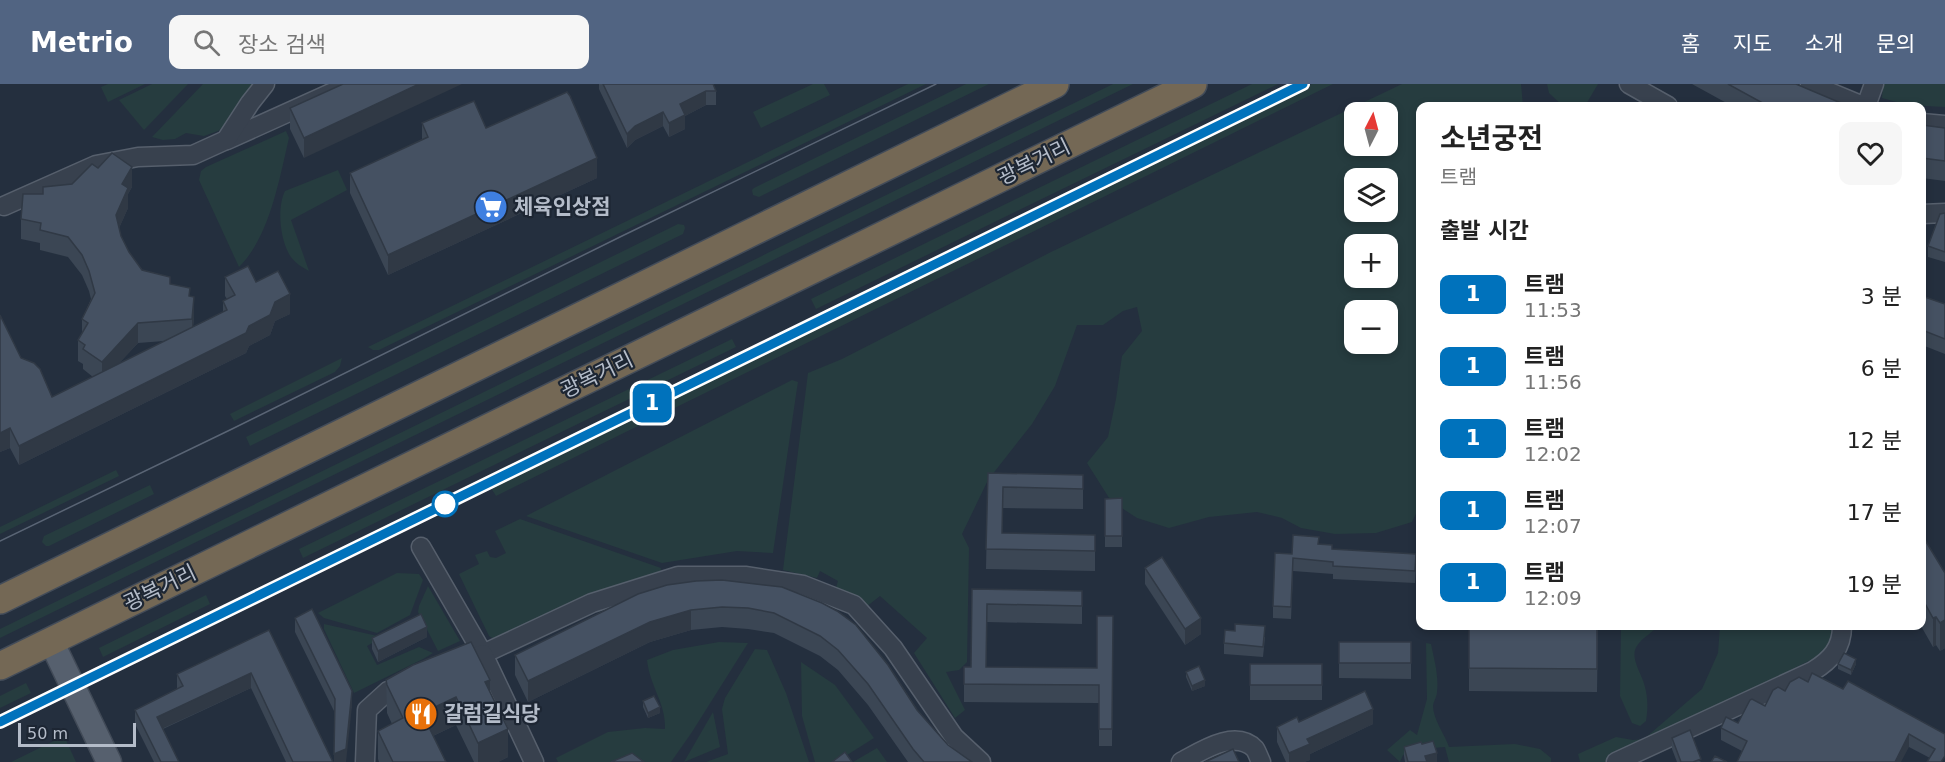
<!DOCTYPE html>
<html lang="ko">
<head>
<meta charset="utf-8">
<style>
	body { margin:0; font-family:"DejaVu Sans","Noto Sans KR",sans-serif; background:#f6f6f6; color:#222; height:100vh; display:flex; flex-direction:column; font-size:22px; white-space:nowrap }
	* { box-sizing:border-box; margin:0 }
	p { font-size:20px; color:#767676 }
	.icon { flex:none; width:33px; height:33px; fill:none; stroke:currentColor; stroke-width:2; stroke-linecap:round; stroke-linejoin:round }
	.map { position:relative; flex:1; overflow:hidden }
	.drawer { position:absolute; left:1416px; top:18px; width:510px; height:528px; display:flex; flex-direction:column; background:#fff; border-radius:12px; box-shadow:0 3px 9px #0003 }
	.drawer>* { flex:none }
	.badge { padding:0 12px; border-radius:9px; font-size:21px; line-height:39px }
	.needle { width:39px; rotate:6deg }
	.fabs { position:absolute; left:1344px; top:18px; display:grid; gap:12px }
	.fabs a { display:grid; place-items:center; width:54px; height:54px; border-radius:12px; background:#fff; box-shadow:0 3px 9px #0003; font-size:30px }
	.scale { position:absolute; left:18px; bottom:15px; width:118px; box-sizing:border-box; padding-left:6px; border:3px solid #b4bcc9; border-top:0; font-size:16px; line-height:21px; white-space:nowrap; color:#b4bcc9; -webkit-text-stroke:4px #1d2633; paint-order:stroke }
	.map>.badge { position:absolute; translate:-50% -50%; box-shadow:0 0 0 3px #fff }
	h2 { padding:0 24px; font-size:22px; line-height:54px }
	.round { display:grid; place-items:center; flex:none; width:63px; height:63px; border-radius:12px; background:#f6f6f6 }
	.head { display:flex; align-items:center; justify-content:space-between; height:102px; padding:0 24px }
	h1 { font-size:28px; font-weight:700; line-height:45px }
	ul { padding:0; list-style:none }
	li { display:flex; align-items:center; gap:18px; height:72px; padding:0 24px }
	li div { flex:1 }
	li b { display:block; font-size:22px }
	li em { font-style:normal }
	li .badge { min-width:66px; font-weight:700; text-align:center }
	header { display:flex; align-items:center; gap:36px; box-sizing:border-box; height:84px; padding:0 30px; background:#516482; color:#fff }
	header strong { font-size:28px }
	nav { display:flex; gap:33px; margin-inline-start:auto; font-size:21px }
	.search { width:420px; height:54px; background:#f6f6f6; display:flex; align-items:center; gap:15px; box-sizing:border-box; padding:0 21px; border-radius:12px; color:#767676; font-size:22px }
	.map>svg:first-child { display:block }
	.green { fill:#263c3f; fill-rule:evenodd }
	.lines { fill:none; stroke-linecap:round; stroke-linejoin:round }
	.minor-casing { stroke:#565f6c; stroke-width:21 }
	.major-casing { stroke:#414a57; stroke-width:27 }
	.highway-casing { stroke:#434c59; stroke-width:30 }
	.minor { stroke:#38414e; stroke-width:18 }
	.major { stroke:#56606e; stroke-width:24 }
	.highway { stroke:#746855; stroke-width:27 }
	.tram { stroke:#5a6575; stroke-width:1.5 }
	.wall { fill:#3b4654; fill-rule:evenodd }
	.shaded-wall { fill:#303945 }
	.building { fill:#455162; stroke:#303945; stroke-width:1.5 }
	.line-casing { stroke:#fff; stroke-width:14 }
	.line { stroke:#0072bc; stroke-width:9 }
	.stop-dot { fill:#fff; stroke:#0072bc; stroke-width:3 }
	.labels { text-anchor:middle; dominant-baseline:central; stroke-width:4.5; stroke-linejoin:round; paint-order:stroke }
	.street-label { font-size:21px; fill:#b4bcc9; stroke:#1d2633 }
	.poi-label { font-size:21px; font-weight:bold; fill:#b4bcc9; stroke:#1d2633; text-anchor:start }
</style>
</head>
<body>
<header>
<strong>Metrio</strong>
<div class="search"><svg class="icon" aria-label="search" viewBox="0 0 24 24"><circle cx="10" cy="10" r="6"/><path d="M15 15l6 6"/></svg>장소 검색</div>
<nav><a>홈</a><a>지도</a><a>소개</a><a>문의</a></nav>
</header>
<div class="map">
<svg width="1945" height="678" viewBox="0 0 1945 678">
	<rect width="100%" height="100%" fill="#242f3e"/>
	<g class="green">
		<polygon points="108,0 145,0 108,18 101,3"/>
		<polygon points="152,0 188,0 144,46 119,16"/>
		<polygon points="203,0 257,0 233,35 218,47 204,52 186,49 175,55 163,56 152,53"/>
		<polygon points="813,0 824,0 830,11 761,44 753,28"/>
		<polygon points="908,0 926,0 379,266 373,266 368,263"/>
		<polygon points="966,0 989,0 759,113 753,111 752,106 754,104"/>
		<polygon points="1113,0 1133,0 0,554 0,545"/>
		<polygon points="1252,0 1278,0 816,225 811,215"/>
		<polygon points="1312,0 1333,0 496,412 491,404"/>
		<path d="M1402,0H1521L1523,22H1420V421L1412,438L1376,449L1335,450L1301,444L1282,434L1257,428L1209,433L1169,444L1137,434L1111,417L1087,379L1108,353L1116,315L1122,272L1142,247L1137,223L1123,227L1103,241H1077L1055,302L1032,340L988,396L962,450L969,464L967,578L959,586L946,588L965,626L955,634L914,569L927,554L880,512L866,523L835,507L838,497L820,487L817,494L783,486L808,289L842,275L1051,168ZM1354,28H1388V62H1354ZM1354,94H1388V128H1354ZM1354,160H1388V194H1354ZM1354,226H1388V260H1354Z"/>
		<polygon points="1547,0 1598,0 1585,22 1563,22 1549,9"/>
		<polygon points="1883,0 1945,0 1945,23 1907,21 1882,14"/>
		<path d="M286,47L289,54C279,96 270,152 239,183L199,96L201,87L206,83Z"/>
		<path d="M338,86L347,106L291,136L309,187C300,182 292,177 288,168C280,152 277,123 285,107Z"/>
		<polygon points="678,140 684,141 685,144 683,150 250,362 246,353"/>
		<polygon points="732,255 736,263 303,474 299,465"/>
		<polygon points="342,274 340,282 335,288 234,337 230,330"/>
		<polygon points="792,296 798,298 797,304 773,469 737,467 662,479 526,432"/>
		<polygon points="116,386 119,392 0,450 0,443"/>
		<polygon points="150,401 154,410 49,462 46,462 42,458 44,452"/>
		<polygon points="520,435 661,484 660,491 499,558 489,552 459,490 479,480 475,471 487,467 490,473 496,474 506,469 495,447"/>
		<polygon points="397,489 419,490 423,496 410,531 377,549 324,534 318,529"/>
		<polygon points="428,502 460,557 438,567 418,528 419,522"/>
		<polygon points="206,511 210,520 103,573 99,564"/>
		<polygon points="324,540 382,553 367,562 377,581 419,563 433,569 423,575 354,609 324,545"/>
		<path d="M1621,542H1658C1651,550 1638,556 1635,566C1632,578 1643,592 1645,603C1648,615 1648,626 1646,637L1640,642L1632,639L1620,612Z"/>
		<path d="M1720,542H1757L1756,545L1763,542H1833C1833,553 1830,561 1823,570L1605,678H1580L1578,670L1616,653L1633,656L1644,655L1702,605L1718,569Z"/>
		<path d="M719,558L748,559L692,648L671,678H558L556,674L608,648L645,644L665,645C666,619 650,603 647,576L673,566Z"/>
		<path d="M1426,559L1431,560C1434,575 1439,592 1437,608C1437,613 1433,618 1433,622C1433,635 1445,651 1449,663L1515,660L1540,665L1551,674V678H1449L1445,663L1422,665L1403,671L1400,678L1387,666L1410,646L1417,651L1427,615Z"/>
		<polygon points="755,565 767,566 786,609 809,678 706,678 728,670 722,625 725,614"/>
		<polygon points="801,578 835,601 874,654 836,678 815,678 802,632"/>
		<polygon points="26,599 31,609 0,624 0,612"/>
		<polygon points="713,628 720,663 684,678"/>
		<polygon points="64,652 76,678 11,678"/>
		<polygon points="877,664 887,678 853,678"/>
	</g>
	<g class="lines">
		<g class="minor-casing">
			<g id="minor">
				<polyline points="1629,0 1668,22"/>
				<polyline points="1810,0 1863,22"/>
				<polyline points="1866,22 1874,0"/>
				<polyline points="1922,39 1945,41"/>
				<polyline points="227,56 351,0"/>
				<polyline points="4,122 96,81 138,73 193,71 226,56 250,19 265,0"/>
				<polyline points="1922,130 1945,129"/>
				<polyline points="421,463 483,570 592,519 678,492 745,492 803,501 854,521 893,564 954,653 981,678"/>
				<polyline points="474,573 483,570 534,678"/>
				<polyline points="365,678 367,626 388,607 409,599"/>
				<path d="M1181,678C1200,668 1235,644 1255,665C1257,668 1259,674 1261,678"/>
				<path d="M1616,678L1813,587C1831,576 1842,564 1842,542"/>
			</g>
		</g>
		<g class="major-casing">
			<polyline id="major" points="51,557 109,678"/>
		</g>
		<g class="highway-casing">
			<g id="highway">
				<polyline points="0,516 1055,0"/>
				<polyline points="0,582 1193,0"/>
			</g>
		</g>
		<use href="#minor" class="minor"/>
		<use href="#major" class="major"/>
		<use href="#highway" class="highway"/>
		<g class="tram">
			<polyline points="0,457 232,345 622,152 936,0"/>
			<polyline points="0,638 1303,0"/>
		</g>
	</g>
	<g class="wall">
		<polygon points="343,0 304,74 290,45 290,24"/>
		<polygon points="599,0 713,0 716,7 716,21 706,21 685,32 685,45 669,53 663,42 635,56 627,64 599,5"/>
		<polygon points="1692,0 1796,0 1848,22 1732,22"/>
		<polygon points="422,39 486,44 597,94 388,191 350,109 350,89 422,56"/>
		<polygon points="1922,41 1945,44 1945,97 1922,94"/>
		<path d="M98,84L132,103L128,110V124L119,144L121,152L129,168L142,186L170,200L190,212L194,233L193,243L223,228V217L227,215L225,212V193L256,198L290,230L275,237L270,251L249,262L246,269L19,381L10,364L0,368V231L21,274L52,313L93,293L83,285V280L78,277V256L82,249V235L91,215L89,207L82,191L68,173L40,166V159L21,155V135L43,110L72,100ZM164,257L118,280L138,259Z"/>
		<polygon points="1945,129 1945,178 1928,173 1928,162"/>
		<polygon points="1922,212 1945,220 1945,270 1922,261"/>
		<polygon points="988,389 1083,391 1083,425 1003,424 1002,449 1095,451 1095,487 986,485"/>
		<polygon points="1122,414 1122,463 1105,463 1105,415"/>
		<polygon points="1922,455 1945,489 1945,564 1940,567 1936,561 1933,563 1921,542"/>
		<polygon points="1319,460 1332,465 1416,482 1415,499 1333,495 1333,490 1293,487 1291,535 1273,534 1273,522 1292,470"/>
		<polygon points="1145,484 1201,550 1185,561 1145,500"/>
		<polygon points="782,503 917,626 948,661 972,678 908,678 868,621 838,586 820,572 774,549 748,545 722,543 691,546 650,558 528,618 515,591 515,571 638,510"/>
		<polygon points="972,505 1082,507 1082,540 987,538 986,583 1097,584 1113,532 1112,662 1099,662 1099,619 964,618 964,583 971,583"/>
		<polygon points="295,534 352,622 334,678 335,629 295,548"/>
		<polygon points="1469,542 1501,543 1563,543 1598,542 1597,608 1469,607"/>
		<polygon points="269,546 333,678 286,678 251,604 163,645 179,678 154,678 135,640 135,626 177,605 177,590"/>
		<polygon points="1235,547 1265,553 1263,573 1224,570 1224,559"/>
		<polygon points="427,553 378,578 372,565 372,554"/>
		<polygon points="1339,558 1411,558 1411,595 1339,594"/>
		<rect x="1250" y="580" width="72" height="36"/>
		<polygon points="1838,580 1856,580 1851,591 1838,585"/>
		<polygon points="1186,588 1205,602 1192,607 1186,593"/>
		<polygon points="386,596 490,607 508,673 498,678 474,678 456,641 433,652 446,678 379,678 378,675 378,647 392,640 387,629"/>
		<polygon points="1808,598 1843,605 1945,650 1930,674 1909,663 1742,667 1721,656 1721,644 1738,639 1785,607"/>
		<polygon points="643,617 660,629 648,634 643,623"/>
		<polygon points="1299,638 1373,640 1310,670 1310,676 1304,678 1286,678 1277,658 1277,643"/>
		<polygon points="1672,654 1701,678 1677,678 1672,665"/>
		<polygon points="1422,660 1437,678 1405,678 1404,672 1404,663"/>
	</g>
	<g class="shaded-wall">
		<polygon points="419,0 462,0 304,74 304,54"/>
		<polygon points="706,7 706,21 685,32 685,45 669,53 669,39 680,20"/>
		<polygon points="663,28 663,42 635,56 627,64 627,50 635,42"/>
		<polygon points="597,74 597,94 388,191 388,171"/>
		<polygon points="132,83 132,103 128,110 128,124 116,151 116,131 122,100"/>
		<polygon points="290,210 290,230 275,237 270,251 249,262 246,269 19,381 19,362 275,218"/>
		<polygon points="194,213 194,233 192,256 192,235"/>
		<polygon points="138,239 138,259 102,298 102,278"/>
		<polygon points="1924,292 1924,307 1922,313 1922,298"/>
		<polygon points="10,344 10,364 0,368 0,349"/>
		<polygon points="691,526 691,546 650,558 528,618 528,597 650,538"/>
		<polygon points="1936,533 1936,561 1933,563 1933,534"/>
		<polygon points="1201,534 1201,550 1185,561 1185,545"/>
		<polygon points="1945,536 1945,564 1940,567 1940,539"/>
		<polygon points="427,543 427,553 378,578 378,567"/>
		<polygon points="1856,575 1856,580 1851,591 1851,586"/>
		<polygon points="251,589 251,604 157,647 157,633"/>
		<polygon points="490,596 490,624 485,598"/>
		<polygon points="1205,596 1205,602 1192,607 1192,602"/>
		<polygon points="352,607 352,622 346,678 334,678 334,670"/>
		<polygon points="456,613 456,641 422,657 422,629"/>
		<polygon points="660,623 660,629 648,634 648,629"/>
		<polygon points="1373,625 1373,640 1310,670 1310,676 1304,678 1289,678 1289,669 1307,655"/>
		<polygon points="508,645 508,673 498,678 478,678 478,659"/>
		<polygon points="1909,650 1909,663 1901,678 1895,678"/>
		<polygon points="1437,669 1437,678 1425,678 1425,672"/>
	</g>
	<g class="building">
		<polygon points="343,0 419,0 304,54 290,24"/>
		<polygon points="603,0 713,0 716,7 706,7 680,20 685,31 669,39 663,28 635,42 627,50"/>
		<polygon points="1728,0 1796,0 1848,22 1768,22"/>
		<polygon points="567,8 570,12 597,74 388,171 350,89 428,53 422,39 474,17 486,44"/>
		<polygon points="1922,41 1945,44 1945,77 1922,74"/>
		<polygon points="112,69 132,83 122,100 128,104 116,131 121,152 129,168 142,186 170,193 170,200 190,204 189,212 194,213 192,235 138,239 102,278 83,265 85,261 78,256 88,239 82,235 95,209 89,187 82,171 68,153 40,146 41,139 21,135 23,110 43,110 43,103 72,100 92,80 98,84"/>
		<polygon points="1945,129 1945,168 1928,162 1940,130"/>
		<polygon points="248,182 256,198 278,187 290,210 275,218 270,231 249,242 246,249 19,362 10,344 0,349 0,231 21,274 34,279 40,285 52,313 227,226 223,217 235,211 225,193"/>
		<polygon points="1922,212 1945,220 1945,255 1922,246"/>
		<polygon points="988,389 1083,391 1083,405 1003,403 1002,449 1095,451 1095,467 986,465"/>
		<polygon points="1122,414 1122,452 1105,452 1105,415"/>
		<polygon points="1293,451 1319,453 1318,460 1332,461 1332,465 1416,470 1415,487 1333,482 1333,478 1293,474 1291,523 1273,522 1275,469 1292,470"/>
		<polygon points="1922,455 1923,457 1925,456 1945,489 1945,536 1940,539 1936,533 1933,534 1922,514"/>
		<polygon points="1162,473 1201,534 1185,545 1145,484"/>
		<polygon points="722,496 782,503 822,519 837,527 856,541 888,581 917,626 948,661 972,678 924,678 913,665 868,600 838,566 820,552 774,529 748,524 722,523 691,526 650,538 528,597 515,571 638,510 667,501 696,497"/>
		<polygon points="972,505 1082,507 1082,522 987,520 986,583 1097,584 1097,532 1113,532 1112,645 1099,645 1099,601 964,600 964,583 971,583"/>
		<polygon points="312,525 352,607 346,665 334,670 335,615 295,534"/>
		<polygon points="421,530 427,543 378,567 372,554"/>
		<polygon points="1235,540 1265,542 1263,563 1224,559 1225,546 1235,547"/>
		<polygon points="1469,542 1501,542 1501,543 1563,543 1563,542 1597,542 1597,585 1469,584"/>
		<polygon points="269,546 333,678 293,678 251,589 157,633 179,678 161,678 135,626 183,602 177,590"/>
		<polygon points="471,558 490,596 485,598 508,645 478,659 456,613 422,629 446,678 393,678 378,647 403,634 387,601 386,596 413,581"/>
		<rect x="1339" y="558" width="72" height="21"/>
		<polygon points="1844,569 1856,575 1851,586 1838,580"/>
		<rect x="1250" y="580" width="72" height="21"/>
		<polygon points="1199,582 1205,596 1192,602 1186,588"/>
		<polygon points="1812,589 1843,605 1848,597 1945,650 1945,672 1941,678 1927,678 1935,665 1909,650 1895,678 1737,678 1747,657 1721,644 1726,633 1738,639 1750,616 1752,615 1765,622 1773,606 1778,603 1785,607 1790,598 1799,593 1808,598"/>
		<polygon points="1365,607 1373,625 1307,655 1310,660 1289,669 1277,643 1297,633 1299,638"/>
		<polygon points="654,612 660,623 648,629 643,617"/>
		<polygon points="1690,646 1701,675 1693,678 1681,678 1672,654"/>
		<polygon points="1433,657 1437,669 1425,672 1427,678 1408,678 1404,663 1421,658 1422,660"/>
		<polygon points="1233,665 1239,678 1205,678"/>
		<polygon points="845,668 852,678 832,678"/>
		<polygon points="632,669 644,678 611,678"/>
		<polygon points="1715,672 1727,678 1711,678"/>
	</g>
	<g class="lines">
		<g class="line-casing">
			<polyline id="line" points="0,638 1303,0"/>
		</g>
		<use href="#line" class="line"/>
	</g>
	<defs>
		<g id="supermarket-disc" transform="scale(1.725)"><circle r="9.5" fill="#3f7fe0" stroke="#1d2633"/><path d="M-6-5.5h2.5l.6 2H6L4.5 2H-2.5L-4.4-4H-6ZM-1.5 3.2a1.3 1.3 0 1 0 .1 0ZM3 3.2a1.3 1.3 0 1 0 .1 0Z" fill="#fff"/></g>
		<g id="restaurant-disc" transform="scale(1.725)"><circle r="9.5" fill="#e8710a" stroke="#1d2633"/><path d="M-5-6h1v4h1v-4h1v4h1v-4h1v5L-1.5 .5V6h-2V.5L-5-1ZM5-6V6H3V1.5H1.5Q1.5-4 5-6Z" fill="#fff"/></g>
	</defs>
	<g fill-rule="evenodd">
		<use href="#supermarket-disc" x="491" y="123"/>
		<use href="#restaurant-disc" x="421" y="630"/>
	</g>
	<circle class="stop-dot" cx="445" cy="420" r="12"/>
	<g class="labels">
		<g class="street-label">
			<text transform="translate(1034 78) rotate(-26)">광복거리</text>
			<text transform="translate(597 291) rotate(-26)">광복거리</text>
			<text transform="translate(160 504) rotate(-26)">광복거리</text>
		</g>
		<g class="poi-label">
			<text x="514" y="123">체육인상점</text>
			<text x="444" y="630">갈럼길식당</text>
		</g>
	</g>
</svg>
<div class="fabs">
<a><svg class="needle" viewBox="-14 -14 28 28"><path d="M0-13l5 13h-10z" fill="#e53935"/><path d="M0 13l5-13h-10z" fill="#767676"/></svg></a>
<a><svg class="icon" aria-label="layers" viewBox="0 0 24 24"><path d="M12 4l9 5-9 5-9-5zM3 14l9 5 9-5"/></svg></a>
<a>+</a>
<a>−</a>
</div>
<div class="scale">50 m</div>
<b class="badge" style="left:652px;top:319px;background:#0072bc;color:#fff">1</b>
<section class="drawer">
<div class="head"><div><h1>소년궁전</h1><p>트램</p></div><a class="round"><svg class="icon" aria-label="heart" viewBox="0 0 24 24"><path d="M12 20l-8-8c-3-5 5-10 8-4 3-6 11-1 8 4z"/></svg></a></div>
<h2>출발 시간</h2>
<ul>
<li><span class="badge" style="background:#0072bc;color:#fff">1</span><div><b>트램</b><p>11:53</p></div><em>3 분</em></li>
<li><span class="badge" style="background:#0072bc;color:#fff">1</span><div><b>트램</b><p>11:56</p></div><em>6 분</em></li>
<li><span class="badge" style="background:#0072bc;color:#fff">1</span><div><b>트램</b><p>12:02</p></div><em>12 분</em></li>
<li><span class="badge" style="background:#0072bc;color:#fff">1</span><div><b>트램</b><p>12:07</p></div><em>17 분</em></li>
<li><span class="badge" style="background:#0072bc;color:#fff">1</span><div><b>트램</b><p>12:09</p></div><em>19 분</em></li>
</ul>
</section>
</div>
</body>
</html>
